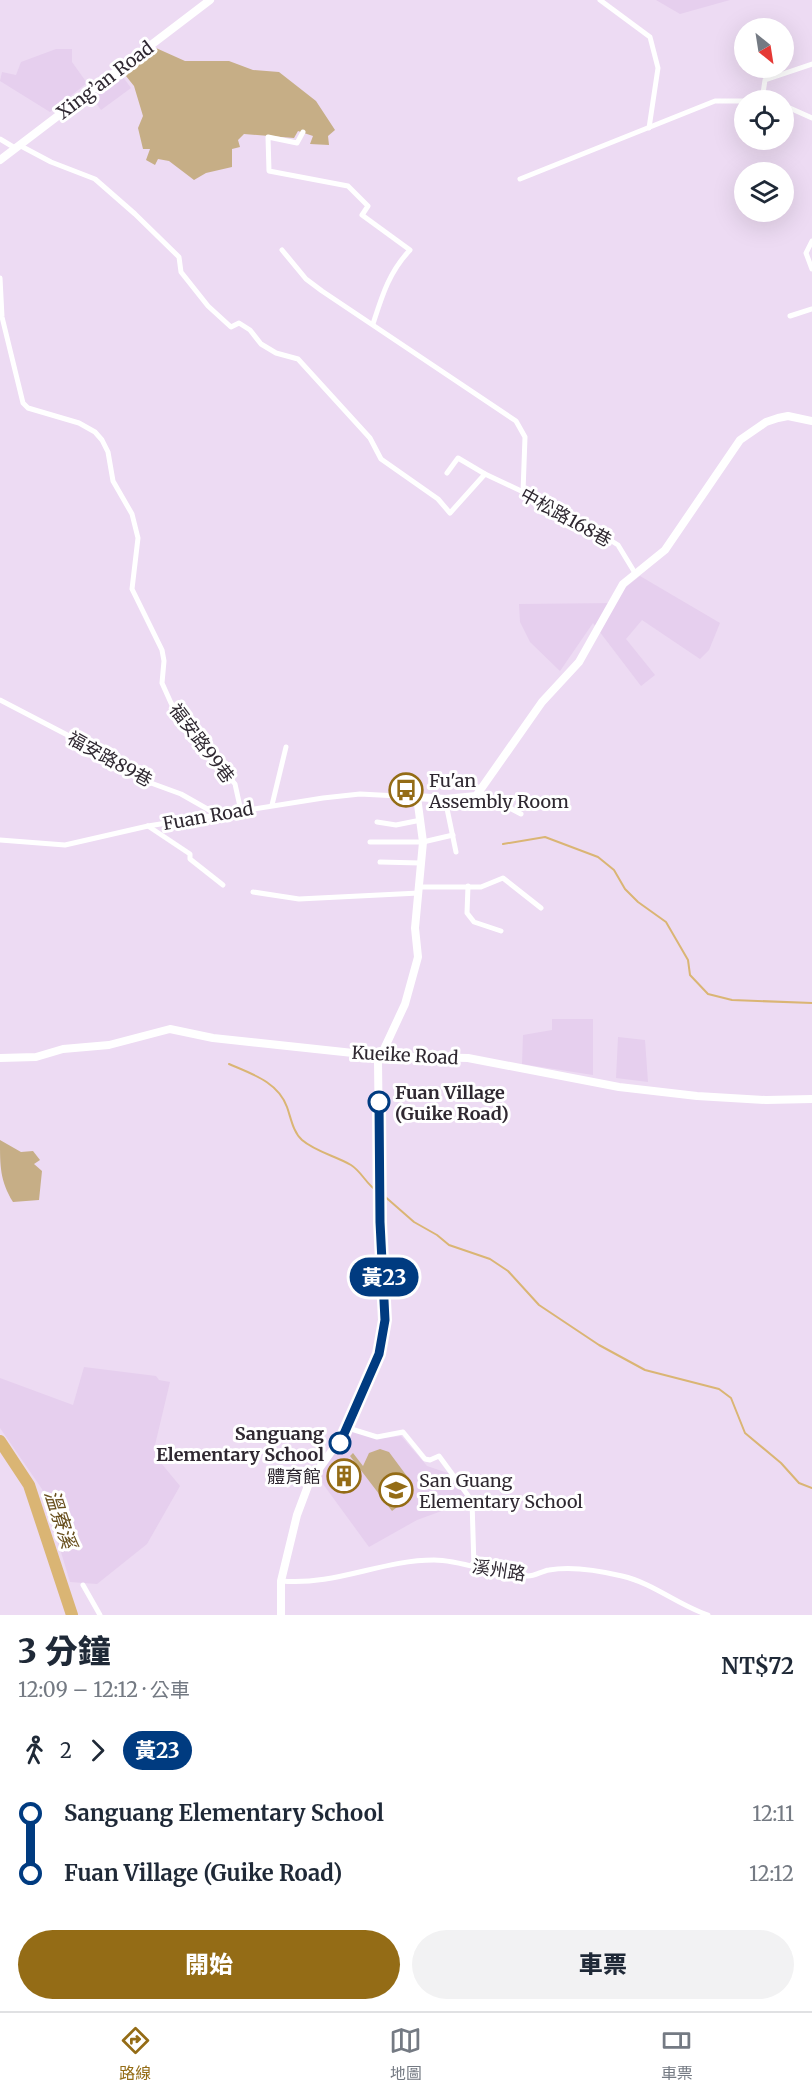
<!DOCTYPE html>
<html lang="zh-TW">
<head>
<meta charset="utf-8">
<style>
	body { margin:0; font-family:Merriweather,"Noto Sans TC",serif; background:#f2f2f3; color:#1f2937; height:100vh; display:flex; flex-direction:column; font-size:22px; white-space:nowrap }
	* { box-sizing:border-box; margin:0 }
	p { font-size:20px; color:#747a83 }
	.icon { flex:none; width:33px; height:33px; fill:none; stroke:currentColor; stroke-width:2; stroke-linecap:round; stroke-linejoin:round }
	.map { position:relative; height:1615px; overflow:hidden }
	.panel { display:flex; flex-direction:column; background:#fff; flex:1 }
	.panel>* { flex:none }
	.badge { padding:0 12px; border-radius:20px; font-size:21px; line-height:39px }
	.needle { width:39px; rotate:150deg }
	.buttons { position:absolute; left:734px; top:18px; display:grid; gap:12px }
	.buttons a { display:grid; place-items:center; width:60px; height:60px; border-radius:50%; background:#fff; box-shadow:0 6px 24px #0002; font-size:30px }
	.map>.badge { position:absolute; translate:-50% -50%; box-shadow:0 0 0 3px #fff }
	.legs { display:flex; align-items:center; gap:9px; height:66px; padding:0 18px; font-size:20px }
	.legs p { margin-inline-start:auto }
	.headline { display:flex; align-items:center; justify-content:space-between; height:102px; padding:0 18px }
	h1 { font-size:33px; font-weight:800; line-height:45px }
	.button { display:flex; gap:12px; margin-top:auto; padding:12px 18px }
	.button a { flex:1; height:69px; border-radius:36px; background:#946c16; color:#fff; font-size:24px; font-weight:800; line-height:69px; text-align:center }
	.button a+a { background:#f2f2f3; color:#1f2937 }
	ul { padding:0 18px; list-style:none }
	li { display:flex; align-items:center; gap:21px; height:60px; font-size:22px }
	li i { display:grid; place-items:center; width:9px; height:100%; margin:0 8px; background:currentColor }
	li i::after { content:''; width:15px; height:15px; margin:-8px; border:4px solid; border-radius:50%; background:#fff }
	li p { margin-inline-start:auto }
	li:first-child i { background:linear-gradient(#0000 50%,currentColor 0) }
	li:last-child i { background:linear-gradient(currentColor 50%,#0000 0) }
	.dock { display:flex; justify-content:space-around; align-items:center; height:84px; border-top:2px solid #e0e1e3; background:#fff; font-size:16px; color:#747a83 }
	.dock a { display:grid; justify-items:center; gap:3px }
	.dock .on { color:#946c16 }
	.map>svg:first-child { display:block }
	.built { fill:#e6cfee }
	.green { fill:#c6ae86 }
	.lines { fill:none; stroke-linecap:round; stroke-linejoin:round }
	.stream { stroke:#dab574; stroke-width:2 }
	.river { stroke:#dab574; stroke-width:12 }
	.street { stroke:#fff; stroke-width:5 }
	.secondary { stroke:#fff; stroke-width:8 }
	.line-1-casing { stroke:#fff; stroke-width:14 }
	.line-1 { stroke:#003b80; stroke-width:9 }
	.stop-1-dot { fill:#fff; stroke:#003b80; stroke-width:3 }
	.labels { text-anchor:middle; dominant-baseline:central; stroke-width:6; stroke-linejoin:round; paint-order:stroke }
	.street-label { font-size:18px; fill:#2f2831; stroke:#fff }
	.poi-label { font-size:18px; fill:#2f2831; stroke:#fff; text-anchor:start }
	.stop-label { font-size:18px; font-weight:bold; fill:#2f2831; stroke:#fff; text-anchor:start }
	.water-label { font-size:20px; font-style:italic; fill:#684f1e; stroke:#fff }
</style>
</head>
<body>
<div class="map">
<svg width="812" height="1615" viewBox="0 0 812 1615">
	<rect width="100%" height="100%" fill="#eddbf3"/>
	<g class="built">
		<polygon points="656,0 730,0 680,14"/>
		<polygon points="56,49 72,49 72,62 87,83 50,112 0,81 2,72 16,75 21,62"/>
		<polygon points="120,73 131,88 101,110 90,95"/>
		<polygon points="640,576 720,623 709,650 700,659 642,620 626,639 655,675 641,686 593,623 560,671 530,642 520,622 519,604 616,603 621,591"/>
		<polygon points="552,1019 593,1019 593,1075 522,1064 523,1035 552,1030"/>
		<polygon points="618,1037 645,1040 648,1082 616,1078"/>
		<polygon points="84,1367 156,1376 159,1380 170,1382 155,1445 156,1457 180,1486 147,1544 97,1584 70,1582 42,1489 0,1428 0,1378 73,1405"/>
		<polygon points="349,1427 384,1438 401,1436 427,1466 448,1473 472,1500 417,1520 369,1547 315,1473"/>
	</g>
	<g class="green">
		<polygon points="156,48 185,61 229,61 253,70 279,72 316,101 335,130 328,136 329,145 310,144 313,136 298,131 294,138 244,134 238,140 240,147 232,149 232,167 206,173 194,180 169,161 158,159 155,165 146,160 150,149 143,149 138,128 143,116 134,86 122,71"/>
		<path d="M0,1140L21,1152L33,1151L40,1160L34,1164L42,1171L39,1200L13,1202C0,1181 0,1166 0,1140Z"/>
		<path d="M380,1449L389,1452L412,1483C414,1496 406,1504 393,1504L396,1508L392,1511L350,1456L353,1453L363,1466L369,1453Z"/>
	</g>
	<g class="lines">
		<g class="stream">
			<polyline points="503,844 545,837 598,857 614,870 625,889 638,902 666,922 688,960 690,975 708,994 732,1000 812,1003"/>
			<path d="M229,1064C252,1074 278,1082 287,1107C291,1118 293,1132 302,1140C316,1152 336,1156 351,1165C362,1172 366,1184 377,1191"/>
			<polyline points="382,1194 414,1222 437,1235 449,1245 490,1259 508,1271 539,1305 599,1345 645,1370 719,1389 731,1398 745,1433 781,1463 799,1483 812,1488"/>
		</g>
		<polyline class="river" points="0,1441 29,1485 72,1615"/>
		<g class="street">
			<polyline points="600,0 650,37 658,68 649,128"/>
			<polyline points="762,100 765,80 812,64"/>
			<polyline points="783,105 812,118"/>
			<path d="M303,132L297,143L268,137L269,171L348,186L368,206L362,215L410,250C389,272 382,296 373,324"/>
			<polyline points="0,139 15,148"/>
			<polyline points="19,145 51,162 95,179 135,214 179,257 181,272 208,306 231,327 239,323 250,330 261,344 276,353 298,359 370,438 381,459 438,499 450,513 485,474 538,499 565,521 599,533 618,545 635,573"/>
			<polyline points="520,179 715,101 744,101"/>
			<polyline points="812,241 806,253 812,269"/>
			<polyline points="282,250 306,279 322,291 516,421 525,437 523,492"/>
			<polyline points="0,278 2,317 23,403 28,408 79,423 95,432 102,440 108,452 113,481 132,514 138,538 132,589 162,650 164,661 162,683 171,703 191,732 235,784 241,811"/>
			<polyline points="790,316 812,309"/>
			<polyline points="447,473 458,458 485,474"/>
			<polyline points="0,700 75,739 102,758 140,779 181,794 218,815"/>
			<polyline points="479,792 521,814"/>
			<polyline points="445,799 456,852"/>
			<polyline points="272,805 286,747"/>
			<polyline points="377,822 396,825 421,820"/>
			<polyline points="148,826 190,854 190,859 223,885"/>
			<polyline points="0,840 65,845 148,826 323,798 360,794 417,797"/>
			<polyline points="370,842 423,842 453,835"/>
			<polyline points="380,862 420,863"/>
			<polyline points="468,886 467,913 474,922 501,931"/>
			<polyline points="419,887 481,887 503,878 541,908"/>
			<polyline points="253,892 299,899 419,893"/>
			<polyline points="348,1428 377,1437 403,1432 425,1459 430,1460 439,1456 472,1501 474,1567"/>
			<path d="M281,1581C336,1586 381,1560 434,1560C465,1560 496,1577 528,1576C535,1576 542,1571 549,1570C571,1566 601,1571 622,1576C653,1583 678,1605 708,1615"/>
			<polyline points="83,1585 100,1615"/>
		</g>
		<g class="secondary">
			<polyline points="0,160 210,0"/>
			<polyline points="0,1058 36,1057 63,1049 109,1045 170,1029 213,1038 381,1056 468,1058 619,1087 697,1096 766,1100 812,1099"/>
			<polyline points="281,1615 281,1581 297,1515 309,1483 348,1428 379,1354 385,1320 380,1223 378,1062 405,1004 418,957 415,928 423,842 417,797 445,799 476,796 542,702 579,662 623,584 665,550 740,440 766,422 778,418 788,416 812,421"/>
		</g>
	</g>
	<g class="lines">
		<g class="line-1-casing">
			<polyline id="line-1" points="340,1443 379,1354 385,1320 380,1222 379,1102"/>
		</g>
		<use href="#line-1" class="line-1"/>
	</g>
	<defs>
		<g id="bus-ring" transform="scale(1.725)"><circle r="9.5" fill="#fff" stroke="#946c16" stroke-width="1.5"/><path d="M-5-6H5V4H4V6H2V4H-2V6H-4V4H-5ZM-3.5-4V0h7V-4ZM-3.5 1.2v1.5H-2V1.2ZM2 1.2v1.5H3.5V1.2Z" fill="#946c16"/></g>
		<g id="building-ring" transform="scale(1.725)"><circle r="9.5" fill="#fff" stroke="#946c16" stroke-width="1.5"/><path d="M-4-6H4V6H1V3H-1V6H-4ZM-2.5-4.3h1.7v1.8h-1.7ZM.8-4.3h1.7v1.8H.8ZM-2.5-1h1.7V.8h-1.7ZM.8-1h1.7V.8H.8Z" fill="#946c16"/></g>
		<g id="school-ring" transform="scale(1.725)"><circle r="9.5" fill="#fff" stroke="#946c16" stroke-width="1.5"/><path d="M0-5L7-2L0 1L-7-2ZM-4 1L0 2.5L4 1V4Q0 6-4 4Z" fill="#946c16"/></g>
	</defs>
	<g fill-rule="evenodd">
		<use href="#bus-ring" x="406" y="790"/>
		<use href="#building-ring" x="344" y="1476"/>
		<use href="#school-ring" x="396" y="1490"/>
	</g>
	<g class="stop-1-dot">
		<circle cx="379" cy="1102" r="10"/>
		<circle cx="340" cy="1443" r="10"/>
	</g>
	<g class="labels">
		<g class="street-label">
			<text transform="translate(105 80) rotate(-37)">Xing’an Road</text>
			<text transform="translate(566 517) rotate(29)">中松路168巷</text>
			<text transform="translate(202 743) rotate(53)">福安路99巷</text>
			<text transform="translate(110 759) rotate(29)">福安路89巷</text>
			<text transform="translate(208 816) rotate(-10)">Fuan Road</text>
			<text transform="translate(405 1055) rotate(3)">Kueike Road</text>
			<text transform="translate(499 1570) rotate(9)">溪州路</text>
		</g>
		<g class="poi-label">
			<text x="429" y="780">Fu'an<tspan x="429" dy="21">Assembly Room</tspan></text>
			<text x="321" y="1476" text-anchor="end">體育館</text>
			<text x="419" y="1480">San Guang<tspan x="419" dy="21">Elementary School</tspan></text>
		</g>
		<g class="stop-label">
			<text x="395" y="1092">Fuan Village<tspan x="395" dy="21">(Guike Road)</tspan></text>
			<text x="324" y="1433" text-anchor="end">Sanguang<tspan x="324" dy="21">Elementary School</tspan></text>
		</g>
		<g class="water-label">
			<text transform="translate(61 1519) rotate(72)">溫寮溪</text>
		</g>
	</g>
</svg>
<div class="buttons">
<a><svg class="needle" viewBox="-14 -14 28 28"><path d="M0-13l5 13h-10z" fill="#e53935"/><path d="M0 13l5-13h-10z" fill="#747a83"/></svg></a>
<a><svg class="icon" aria-label="locate" viewBox="0 0 24 24"><circle cx="12" cy="12" r="6"/><path d="M12 2v4M12 18v4M2 12h4M18 12h4"/></svg></a>
<a><svg class="icon" aria-label="layers" viewBox="0 0 24 24"><path d="M12 4l9 5-9 5-9-5zM3 14l9 5 9-5"/></svg></a>
</div>
<b class="badge" style="left:384px;top:1277px;background:#003b80;color:#fff">黃23</b>
</div>
<section class="panel">
<div class="headline"><div><h1>3 分鐘</h1><p>12:09 – 12:12 · 公車</p></div><b>NT$72</b></div>
<div class="legs"><svg class="icon" aria-label="walk" viewBox="0 0 24 24"><circle cx="13" cy="4" r="2"/><path d="M13 8l-2 6 4 7M11 14l-3 7M7 12l3-4h3l4 4"/></svg>2<svg class="icon" aria-label="forward" viewBox="0 0 24 24"><path d="M9 5l7 7-7 7"/></svg><b class="badge" style="background:#003b80;color:#fff">黃23</b></div>
<ul>
<li><i style="color:#003b80"></i><b>Sanguang Elementary School</b><p>12:11</p></li>
<li><i style="color:#003b80"></i><b>Fuan Village (Guike Road)</b><p>12:12</p></li>
</ul>
<div class="button"><a>開始</a><a>車票</a></div>
</section>
<nav class="dock">
<a class="on"><svg class="icon" aria-label="directions" viewBox="0 0 24 24"><path d="M12 3l9 9-9 9-9-9zM9 14v-3h6M13 9l2 2-2 2"/></svg>路線</a>
<a><svg class="icon" aria-label="map" viewBox="0 0 24 24"><path d="M3 6l6-2 6 2 6-2v14l-6 2-6-2-6 2zM9 4v14M15 6v14"/></svg>地圖</a>
<a><svg class="icon" aria-label="tickets" viewBox="0 0 24 24"><path d="M3 7h18v10H3zM15 7v10"/></svg>車票</a>
</nav>
</body>
</html>
